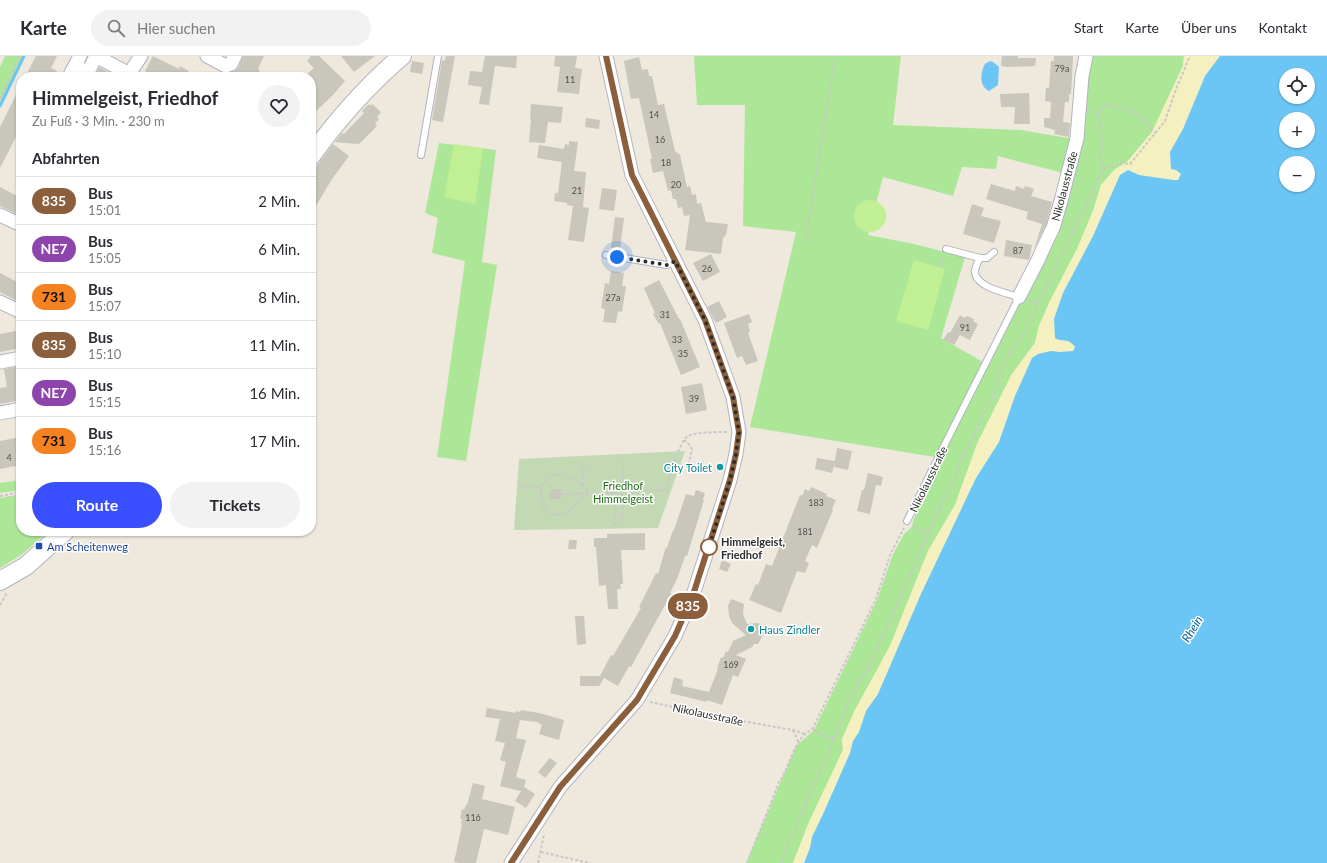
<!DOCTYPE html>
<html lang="de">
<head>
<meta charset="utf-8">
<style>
	body { margin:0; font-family:Lato,sans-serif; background:#f2f2f3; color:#2b2b33; height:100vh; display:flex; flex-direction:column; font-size:15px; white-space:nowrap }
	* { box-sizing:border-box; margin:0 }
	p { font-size:13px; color:#7c7c81 }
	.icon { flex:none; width:22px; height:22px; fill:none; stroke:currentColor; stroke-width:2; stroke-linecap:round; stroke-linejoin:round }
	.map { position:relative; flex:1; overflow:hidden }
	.side { position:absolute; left:16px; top:16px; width:300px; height:464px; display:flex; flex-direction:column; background:#fff; border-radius:16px; box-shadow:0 1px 3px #0004 }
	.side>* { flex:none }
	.badge { padding:0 8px; border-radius:13px; font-size:14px; line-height:26px }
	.buttons { position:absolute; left:1279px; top:12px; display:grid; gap:8px }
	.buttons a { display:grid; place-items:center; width:36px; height:36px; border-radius:50%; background:#fff; box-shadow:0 1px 3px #0004; font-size:20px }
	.you { position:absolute; width:20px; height:20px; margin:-10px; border:3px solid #fff; border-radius:50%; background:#1a73e8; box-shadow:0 0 0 6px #1a73e833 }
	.map>.badge { position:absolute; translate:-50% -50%; box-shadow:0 0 0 2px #fff }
	h2 { padding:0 16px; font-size:15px; line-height:36px }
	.round { display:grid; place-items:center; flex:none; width:42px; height:42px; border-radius:21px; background:#f2f2f3 }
	.overview { display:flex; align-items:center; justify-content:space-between; height:68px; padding:0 16px }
	h1 { font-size:19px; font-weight:700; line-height:30px }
	.cta { display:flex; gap:8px; margin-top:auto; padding:8px 16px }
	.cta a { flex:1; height:46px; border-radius:24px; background:#3a4fff; color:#fff; font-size:16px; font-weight:700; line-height:46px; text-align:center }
	.cta a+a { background:#f2f2f3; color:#2b2b33 }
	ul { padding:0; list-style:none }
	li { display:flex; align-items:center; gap:12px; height:48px; padding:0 16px; border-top:1px solid #e1e1e2 }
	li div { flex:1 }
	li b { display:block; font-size:15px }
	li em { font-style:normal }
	li .badge { min-width:44px; font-weight:700; text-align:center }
	header { display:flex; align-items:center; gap:24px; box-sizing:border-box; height:56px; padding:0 20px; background:#fff; border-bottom:1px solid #e1e1e2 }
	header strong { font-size:19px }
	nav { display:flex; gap:22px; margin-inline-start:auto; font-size:14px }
	.search { width:280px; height:36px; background:#f2f2f3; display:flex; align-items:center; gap:10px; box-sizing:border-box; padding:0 14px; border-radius:22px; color:#7c7c81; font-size:15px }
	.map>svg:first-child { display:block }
	.green { fill:#ace797 }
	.sand { fill:#f4f0bf }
	.cemetery { fill:#c3d9b4 }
	.pitch { fill:#c1ef93 }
	.water { fill:#6cc6f5; fill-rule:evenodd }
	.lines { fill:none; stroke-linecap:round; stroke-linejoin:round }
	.stream { stroke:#6cc6f5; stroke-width:3 }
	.building { fill:#c9c6bc }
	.lane-casing { stroke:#b2b3c0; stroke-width:8 }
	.street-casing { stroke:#b2b3c0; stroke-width:15 }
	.secondary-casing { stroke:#b2b3c0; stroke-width:20 }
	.path { stroke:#c8c8c8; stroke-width:2; stroke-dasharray:3 2; stroke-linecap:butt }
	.lane { stroke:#fff; stroke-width:6 }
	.street { stroke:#fff; stroke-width:13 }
	.secondary { stroke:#fff; stroke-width:18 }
	.line-casing { stroke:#fff; stroke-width:9 }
	.line { stroke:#8b5e3c; stroke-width:6 }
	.walk { stroke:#2c2c2c; stroke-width:4; stroke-dasharray:0 7.2 }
	.culture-dot { fill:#0f9aa8; stroke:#fff; stroke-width:1.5 }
	.transit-dot { fill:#1a4fb4; stroke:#fff; stroke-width:1.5 }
	.stop-dot { fill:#fff; stroke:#8b5e3c; stroke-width:2 }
	.labels { text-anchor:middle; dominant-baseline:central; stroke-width:3; stroke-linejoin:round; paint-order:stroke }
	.number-label { font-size:9px; fill:#535250 }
	.street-label { font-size:11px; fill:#2c2c2c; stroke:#fff }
	.culture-label { font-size:11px; fill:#0d838f; stroke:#fff; text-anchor:end }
	.park-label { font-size:11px; fill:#226e17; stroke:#fff }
	.stop-label { font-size:11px; font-weight:bold; fill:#2c2c2c; stroke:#fff; text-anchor:start }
	.transit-label { font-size:11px; fill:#164399; stroke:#fff; text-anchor:start }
	.water-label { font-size:12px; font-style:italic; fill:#0762a5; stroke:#fff }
</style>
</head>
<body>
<header>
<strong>Karte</strong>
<div class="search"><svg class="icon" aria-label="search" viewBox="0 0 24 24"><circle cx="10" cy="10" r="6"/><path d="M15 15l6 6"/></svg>Hier suchen</div>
<nav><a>Start</a><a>Karte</a><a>Über uns</a><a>Kontakt</a></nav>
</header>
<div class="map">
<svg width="1327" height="807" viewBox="0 0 1327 807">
	<rect width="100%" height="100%" fill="#eee8dd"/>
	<g class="green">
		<polygon points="5,0 25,0 0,51 0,11"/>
		<polygon points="694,0 901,0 893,69 1021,74 1074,83 1067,118 998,100 996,113 962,111 953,140 883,121 868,179 914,188 965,201 941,282 983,306 935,401 750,371 796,176 743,170 745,49 697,49"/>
		<polygon points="1088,0 1184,0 1183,10 1152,76 1127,106 1114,114 1101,129 1093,155 1077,193 1050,245 1039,270 1035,287 1012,318 977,388 955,449 928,495 890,590 855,654 842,683 843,694 809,766 793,807 746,807 796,690 814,674 877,544 893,498 904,478 911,472 916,457 939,405 1054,172"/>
		<polygon points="439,87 496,94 482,206 497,209 466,405 437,401 465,205 432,197 438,162 425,157"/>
		<polygon points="21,424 21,434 0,437 0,427"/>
		<polygon points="21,438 21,475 49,475 21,499 0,512 0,442"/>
	</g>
	<path class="sand" d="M1184,0H1220L1205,20L1183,73L1170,96L1176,114L1181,118L1178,124H1173L1139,119L1128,114L1112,136L1093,180L1063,237L1054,263L1058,284C1066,283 1070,284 1075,291L1073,295L1060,296L1051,295L1038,298L1015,340L999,386L976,422L921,538L878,638L866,655L859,676L853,685L850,697L824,756L812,781L810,792L804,807H793L809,766L843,694L842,683L855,654L890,590L928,495L955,449L977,388L1012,318L1035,287L1039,270L1050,245L1077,193L1093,155L1101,129L1114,114L1127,106L1152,76L1183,10Z"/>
	<polygon class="cemetery" points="685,395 658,472 514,474 519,403"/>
	<g class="pitch">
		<polygon points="454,88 483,92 475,148 444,141"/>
		<circle cx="870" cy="160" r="16"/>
		<polygon points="914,204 945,213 928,274 896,265"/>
	</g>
	<g class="water">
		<path d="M1220,0H1327V807H804L810,792L812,781L824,756L850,697L853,685L859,676L866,655L878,638L921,538L976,422L999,386L1015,340L1032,302L1038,298L1051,295L1060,296L1073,295L1075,291C1068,281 1063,287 1055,282L1054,263L1063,237L1093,180L1120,119L1128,114L1139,119L1173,124H1178L1181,118L1176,114L1171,113L1170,96L1183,73L1205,20ZM1286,19H1308V41H1286ZM1286,63H1308V85H1286ZM1286,107H1308V129H1286Z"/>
		<path d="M990,5L993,6L999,11L998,29L989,35C979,30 980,17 985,8Z"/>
	</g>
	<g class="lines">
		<polyline class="stream" points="0,50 24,0"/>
	</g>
	<g class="building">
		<polygon points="36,0 57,0 51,12 57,15 54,21 25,21"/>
		<polygon points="153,0 179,13 180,10 189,15 187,17 194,21 156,21 145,15"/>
		<polygon points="243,0 264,0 258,13 260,14 256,21 224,21 225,18 234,15 238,12"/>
		<polygon points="311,0 319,0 345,25 333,39 311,60 311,21 304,21 314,12 307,5"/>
		<polygon points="341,0 375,0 354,16"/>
		<polygon points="446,0 455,0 443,66 432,64 442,4 445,5"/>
		<polygon points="485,0 517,0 516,12 495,10 489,49 479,48 482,31 468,29 470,15 482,16"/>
		<polygon points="555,0 577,0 575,12 582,13 579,38 557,36 560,11 554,10"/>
		<polygon points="1002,0 1018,0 1018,2 1036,2 1035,10 1008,11 1001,10"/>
		<polygon points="1054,0 1073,0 1071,38 1069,38 1069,46 1065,46 1063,66 1070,67 1069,81 1054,78 1055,74 1044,71 1044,62 1050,62 1051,46 1045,45 1046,32 1049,32 1051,5 1054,5"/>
		<polygon points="639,1 642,14 648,13 649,20 652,20 658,49 664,48 675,95 680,99 687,131 690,130 692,139 696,138 697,148 701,147 706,166 728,168 726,179 723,182 721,198 685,194 690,159 684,160 682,151 678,152 676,143 673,143 671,134 668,135 663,115 653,117 650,103 652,103 639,42 631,43 624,5"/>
		<polygon points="412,5 424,7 422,18 410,16"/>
		<polygon points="99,11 112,18 111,21 93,21 96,18"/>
		<polygon points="21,29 21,84 16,81 0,112 0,71"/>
		<polygon points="1029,37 1030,68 1014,68 1015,51 1001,51 1000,38"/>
		<polygon points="369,48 370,50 372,48 381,56 377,61 379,63 375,68 377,70 359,88 335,86 342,77 344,78 364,57 362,55"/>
		<polygon points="531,48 563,51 561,67 548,66 545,87 529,86 531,63 530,63"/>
		<polygon points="586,62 600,64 599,73 585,71"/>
		<polygon points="569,85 578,86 574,115 586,116 583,151 589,152 584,186 568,184 573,150 567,149 567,147 554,145 555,137 558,137 562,106 537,102 539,89 564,93 565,88 569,89"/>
		<polygon points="333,88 349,100 332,123 311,158 311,117"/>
		<polygon points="991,128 1015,135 1016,130 1024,133 1025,130 1034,133 1031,140 1052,146 1046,169 1034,193 1042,168 1026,163 1028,156 986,143"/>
		<polygon points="0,131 21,142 21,160 0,150"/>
		<polygon points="602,132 617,134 614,155 599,153"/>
		<polygon points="972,148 984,152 981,160 1001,165 994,187 963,178"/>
		<polygon points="615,161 624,162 620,193 611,192"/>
		<polygon points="1006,184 1032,189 1029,204 1004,200"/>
		<polygon points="711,198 720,216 703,225 693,207"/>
		<polygon points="611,215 624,217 622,230 626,230 622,256 618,255 616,267 603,266 605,253 601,252 605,227 609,228"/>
		<polygon points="0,217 21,228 21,247 0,236"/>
		<polygon points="659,224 679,263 680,263 700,311 681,319 660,267 659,268 653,258 655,257 644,232"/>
		<polygon points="719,245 727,261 716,267 707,251"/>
		<polygon points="749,258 752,266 748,268 750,276 748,277 758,305 746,309 742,300 737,302 724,267"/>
		<polygon points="960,259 965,262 967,260 974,263 973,265 978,268 970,284 960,279 954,289 943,284 948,276 950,277"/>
		<polygon points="21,274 21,292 0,296 0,278"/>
		<polygon points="21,310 21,344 0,348 0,332 7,331 4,313"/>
		<polygon points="702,327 707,354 686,358 681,331"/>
		<polygon points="21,381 21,409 0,413 0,385"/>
		<polygon points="837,392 852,395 848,414 834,411 835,406 832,417 815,413 817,402 835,405"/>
		<polygon points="868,417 883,421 881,430 876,429 870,458 857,455 862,434 864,434"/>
		<polygon points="811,431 827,438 826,440 836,444 832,453 833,454 817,492 812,489 805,505 809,507 805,517 797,515 781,557 749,544 756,528 758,529 766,508 772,510 800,439 802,440 805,433 809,435"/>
		<polygon points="552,433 561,433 561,443 551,443 549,438"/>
		<polygon points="696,434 705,437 703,443 704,444 687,500 685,500 677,523 670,537 673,539 667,550 665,549 631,611 629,610 618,630 604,622 599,630 580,630 580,620 600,620 611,599 613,600 641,552 639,551 656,517 658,518 666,491 667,492 673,474 674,474 686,438 694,440"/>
		<polygon points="645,477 645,494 621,494 623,528 620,528 621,533 617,533 618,553 608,553 606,529 599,530 596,491 594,491 594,482 607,482 607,478"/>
		<polygon points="569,484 577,484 576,493 568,493"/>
		<polygon points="722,504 731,508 727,516 719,513"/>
		<polygon points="731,543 744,548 743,558 747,568 757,567 761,568 764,577 758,588 754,588 752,591 736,599 746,603 738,621 733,619 722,649 707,644 707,646 670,637 674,621 683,624 682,630 709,636 718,613 717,613 721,601 723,602 726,595 728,596 733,585 746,579 732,567 729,560 728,550"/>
		<polygon points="575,560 584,560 586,588 577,589"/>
		<polygon points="487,652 516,657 516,655 520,656 521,654 539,657 564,664 559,684 539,678 542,669 537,666 520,664 516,682 526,684 516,721 526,724 524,731 535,738 526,752 515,745 521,735 500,730 506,706 500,704 505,687 495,685 500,663 485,661"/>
		<polygon points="550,702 557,707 545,722 538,716"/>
		<polygon points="473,727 485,730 482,743 515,751 508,779 484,773 476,807 459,807 454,806 462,769 461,768 462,763 460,763 462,753 464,754 466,749 467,749"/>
	</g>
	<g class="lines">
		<g class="lane-casing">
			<g id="lane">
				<polyline points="421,99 438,0"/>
				<polyline points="946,193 980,202 987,202 994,196"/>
				<polyline points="606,199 667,209 675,205"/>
				<path d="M907,465L934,410L1019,241C1007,237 973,231 975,214C976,210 978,205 980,202"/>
			</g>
		</g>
		<g class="street-casing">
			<g id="street">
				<polyline points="96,0 135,21"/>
				<polyline points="207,0 226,10 231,8 235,0"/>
				<polyline points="75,10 85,15 89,14 96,0"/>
				<polyline points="69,21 80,0"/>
				<polyline points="127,21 141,0"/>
				<polyline points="0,159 21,169"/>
				<polyline points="1019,241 1038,204 1048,182 1053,172 1061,145 1077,82 1082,20 1086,0"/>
				<polyline points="0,246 21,256"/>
				<polyline points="0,306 21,302"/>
				<polyline points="0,357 21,353"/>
				<polyline points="511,807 560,731 637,644 675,580 693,539 730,424 736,398 739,376 733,341 705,264 632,119 606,0"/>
			</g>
		</g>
		<g class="secondary-casing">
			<g id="secondary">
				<path d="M311,100C337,64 368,29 402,0"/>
				<polyline points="0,525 26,510 65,475"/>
			</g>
		</g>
		<g class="path">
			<polyline points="0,43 20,0"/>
			<polyline points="1091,55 1099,57 1102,86 1100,100 1104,112"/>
			<polyline points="1099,57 1102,54 1103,49 1105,48 1130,54 1141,62 1155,77"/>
			<polyline points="805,188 835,0"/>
			<polyline points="940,211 943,201"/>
			<polyline points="1030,244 1038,247"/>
			<polyline points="684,384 688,387 692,393 688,411"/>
			<path d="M561,418C573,421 581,426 588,436C576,450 564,466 545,454C537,437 540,420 561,418Z"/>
			<polyline points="583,429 584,404"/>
			<polyline points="520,430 542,432"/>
			<polyline points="622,433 624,404"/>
			<polyline points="610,437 623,439 636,436"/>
			<path d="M561,438L610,437L622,433L636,435L665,434C669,424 679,385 688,380C695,376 719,376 728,376"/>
			<polyline points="0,440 21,436"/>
			<polyline points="615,469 616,439"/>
			<polyline points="622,469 623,439"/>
			<polyline points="913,470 928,478"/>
			<polyline points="0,549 7,537"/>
			<polyline points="650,646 719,661 793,674 805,678"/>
			<polyline points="813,673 824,680 834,681"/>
			<polyline points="793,674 799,687"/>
			<polyline points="541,796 590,807"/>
			<polyline points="538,807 544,779"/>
			<path d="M747,807L779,726C789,712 793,689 805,678C808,676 811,674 813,672L876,543L890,499L904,472"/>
			<polyline points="782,807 784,798 833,686 848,646 871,606 942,447 955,423 961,401 973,384 979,367 993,340 1003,307 1026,274 1038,247 1104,112 1122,107 1130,108 1165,65 1176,33 1190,0"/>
		</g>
		<use href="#lane" class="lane"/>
		<use href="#street" class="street"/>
		<use href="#secondary" class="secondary"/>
	</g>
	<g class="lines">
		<g class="line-casing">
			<polyline id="line" points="511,807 560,731 637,644 675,580 693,539 700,517 730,424 736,398 739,376 733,341 705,264 632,119 606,0"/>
		</g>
		<use href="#line" class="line"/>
		<polyline class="walk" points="617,201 667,209 675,205 705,264 733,341 739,376 736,398 730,424 709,491"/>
	</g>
	<g class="culture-dot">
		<circle cx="720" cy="411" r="4"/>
		<circle cx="751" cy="573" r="4"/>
	</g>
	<rect class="transit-dot" x="35" y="486" width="8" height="8" rx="2"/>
	<circle class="stop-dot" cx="709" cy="491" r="8"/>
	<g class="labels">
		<g class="number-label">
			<text x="1062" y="12">79a</text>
			<text x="570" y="23">11</text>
			<text x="654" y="58">14</text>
			<text x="660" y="83">16</text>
			<text x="666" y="106">18</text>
			<text x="676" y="128">20</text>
			<text x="577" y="134">21</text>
			<text x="1018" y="194">87</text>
			<text x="707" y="212">26</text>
			<text x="613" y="241">27a</text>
			<text x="665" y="258">31</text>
			<text x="965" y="271">91</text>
			<text x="677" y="283">33</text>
			<text x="683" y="297">35</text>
			<text x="694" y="342">39</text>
			<text x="9" y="401">4</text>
			<text x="816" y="446">183</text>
			<text x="805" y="475">181</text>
			<text x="731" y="608">169</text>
			<text x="473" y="761">116</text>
		</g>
		<g class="street-label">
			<text transform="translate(1064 130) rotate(-75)">Nikolausstraße</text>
			<text transform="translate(928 423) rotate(-64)">Nikolausstraße</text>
			<text transform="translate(708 658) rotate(12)">Nikolausstraße</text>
		</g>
		<g class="culture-label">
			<text x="712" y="411">City Toilet</text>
			<text x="759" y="573" text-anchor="start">Haus Zindler</text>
		</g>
		<g class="park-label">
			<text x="623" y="429">Friedhof<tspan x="623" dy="13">Himmelgeist</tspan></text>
		</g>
		<g class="stop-label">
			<text x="721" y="485">Himmelgeist,<tspan x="721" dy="13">Friedhof</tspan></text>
		</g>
		<g class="transit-label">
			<text x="47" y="490">Am Scheitenweg</text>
		</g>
		<g class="water-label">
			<text transform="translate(1192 573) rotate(-59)">Rhein</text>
		</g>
	</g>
</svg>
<div class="buttons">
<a><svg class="icon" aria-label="locate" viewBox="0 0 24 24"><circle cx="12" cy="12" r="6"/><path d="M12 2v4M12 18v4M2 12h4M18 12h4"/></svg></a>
<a>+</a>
<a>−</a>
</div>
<div class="you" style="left:617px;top:201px"></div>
<b class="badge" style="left:688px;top:550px;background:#8b5e3c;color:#fff">835</b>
<section class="side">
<div class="overview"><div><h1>Himmelgeist, Friedhof</h1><p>Zu Fuß · 3 Min. · 230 m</p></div><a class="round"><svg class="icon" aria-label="heart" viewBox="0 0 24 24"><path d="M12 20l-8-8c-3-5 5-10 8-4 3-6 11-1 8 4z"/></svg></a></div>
<h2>Abfahrten</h2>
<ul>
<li><span class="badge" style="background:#8b5e3c;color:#fff">835</span><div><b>Bus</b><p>15:01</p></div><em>2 Min.</em></li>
<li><span class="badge" style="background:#8e44ad;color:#fff">NE7</span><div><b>Bus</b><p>15:05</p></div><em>6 Min.</em></li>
<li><span class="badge" style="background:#f58220;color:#111">731</span><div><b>Bus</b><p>15:07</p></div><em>8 Min.</em></li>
<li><span class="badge" style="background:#8b5e3c;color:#fff">835</span><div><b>Bus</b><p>15:10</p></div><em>11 Min.</em></li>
<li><span class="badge" style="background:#8e44ad;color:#fff">NE7</span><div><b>Bus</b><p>15:15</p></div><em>16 Min.</em></li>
<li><span class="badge" style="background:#f58220;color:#111">731</span><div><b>Bus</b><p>15:16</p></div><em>17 Min.</em></li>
</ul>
<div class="cta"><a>Route</a><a>Tickets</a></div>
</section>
</div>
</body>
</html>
